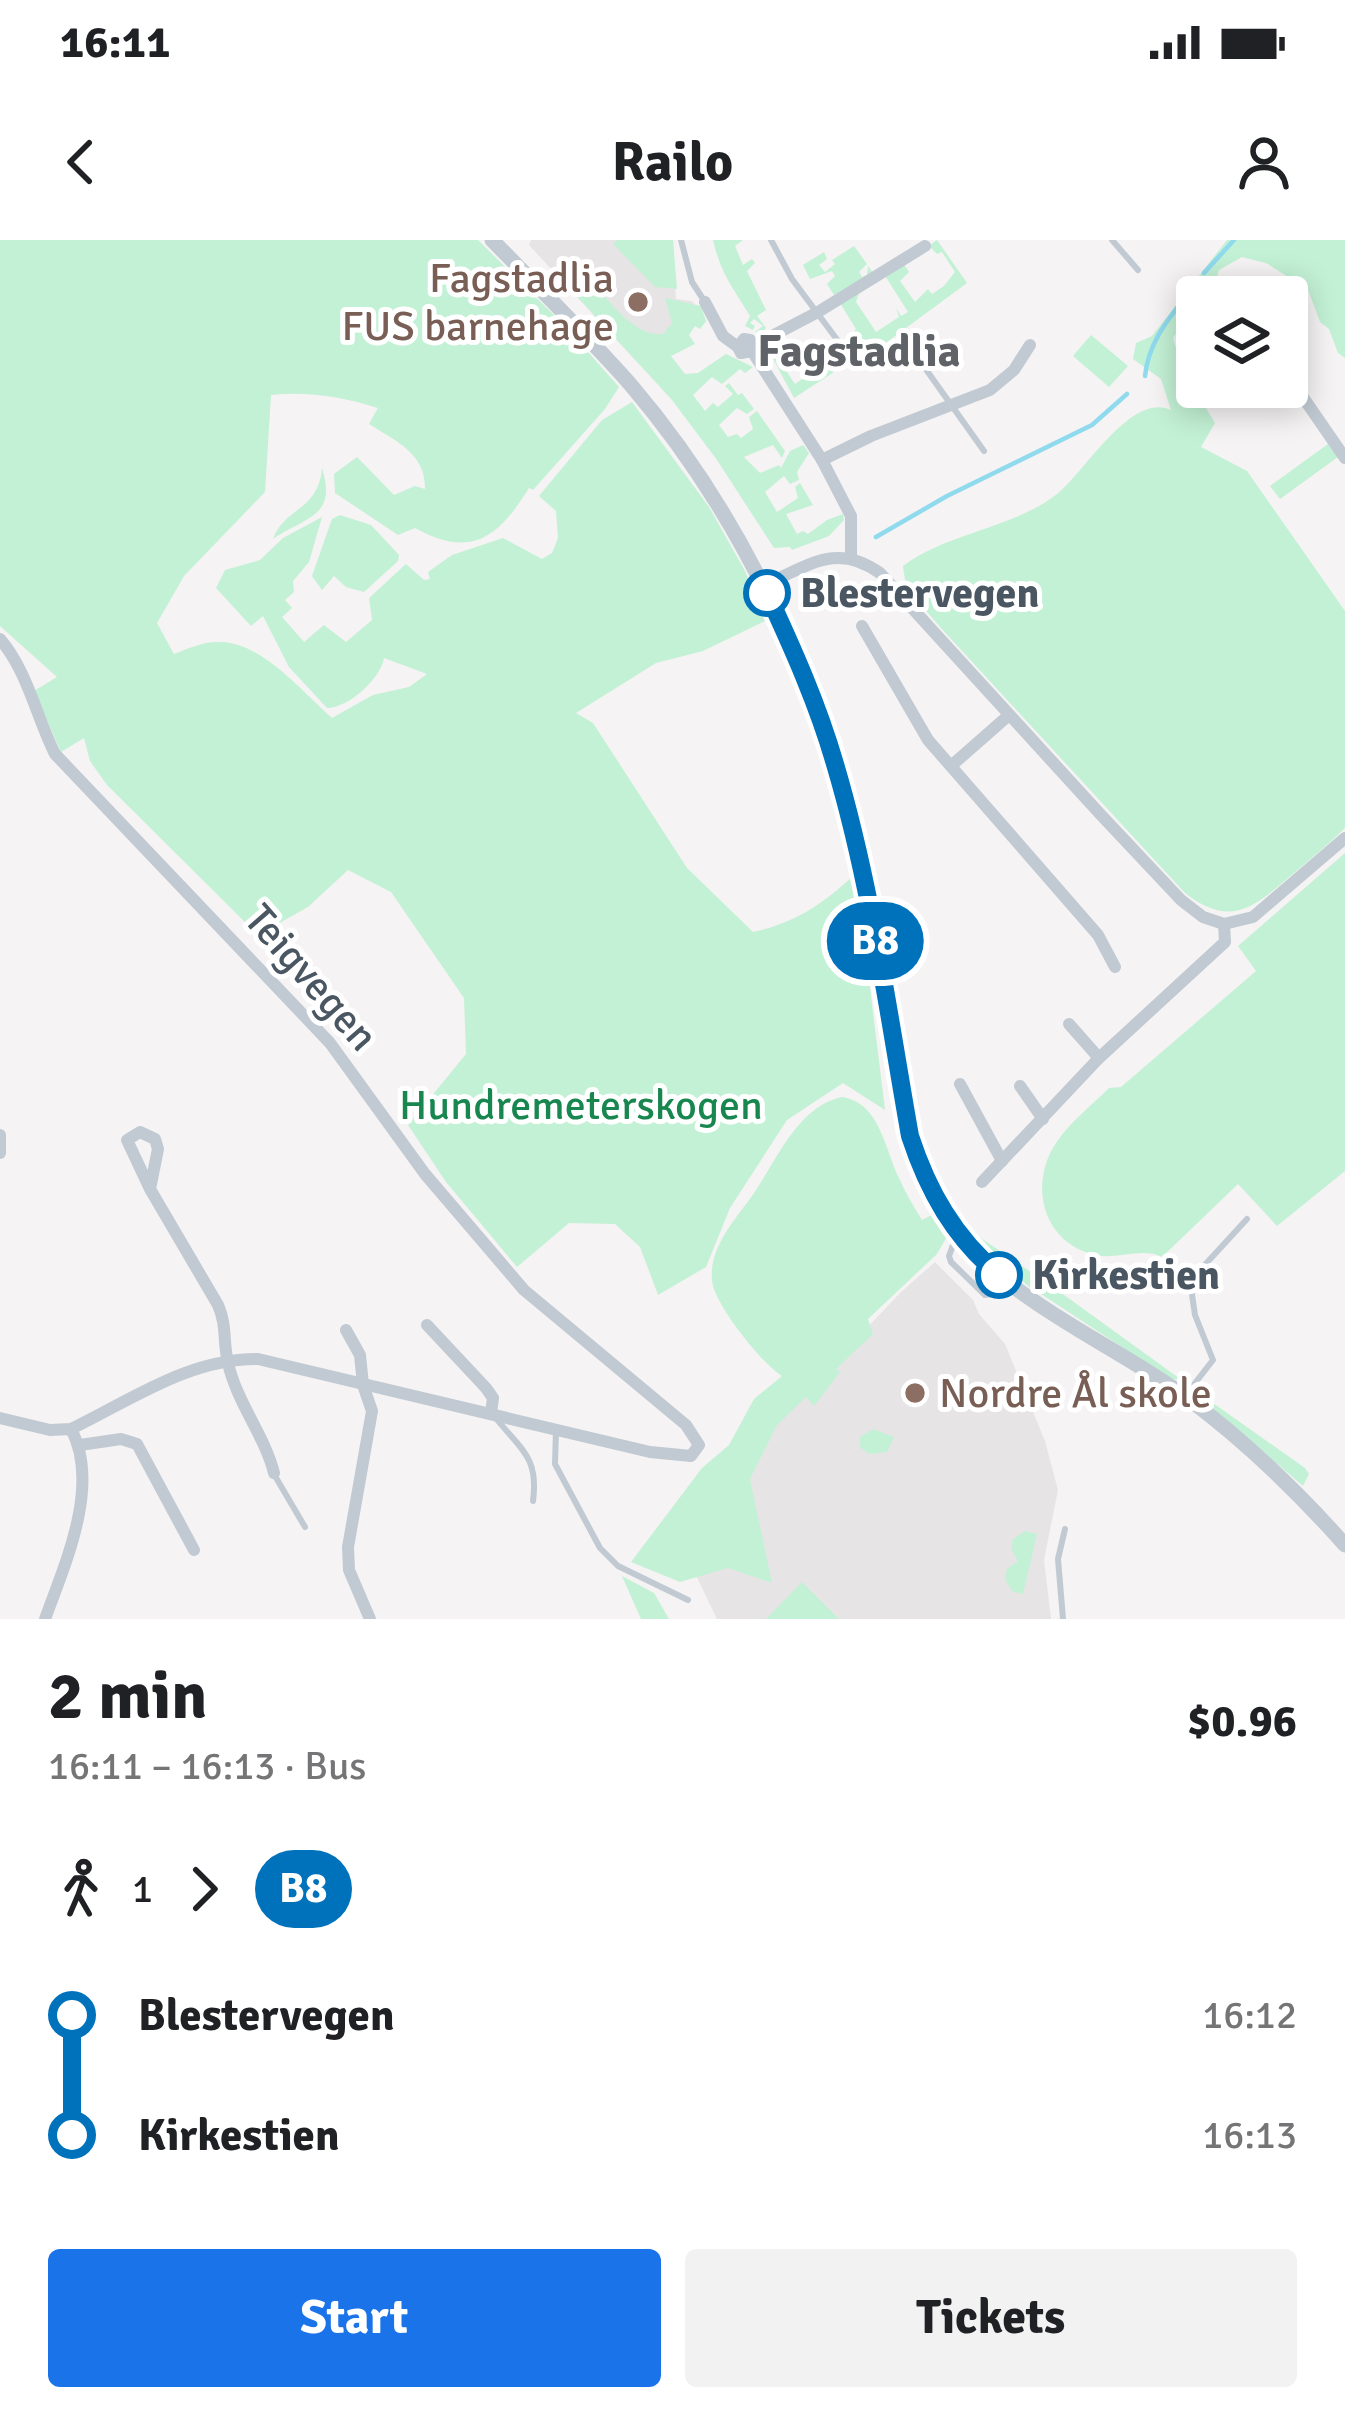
<!DOCTYPE html>
<html lang="en">
<head>
<meta charset="utf-8">
<style>
	body { margin:0; font-family:Signika,sans-serif; background:#f2f2f2; color:#202124; height:100vh; display:flex; flex-direction:column; font-size:45px; white-space:nowrap }
	* { box-sizing:border-box; margin:0 }
	p { font-size:39px; color:#757577 }
	.icon { flex:none; width:66px; height:66px; fill:none; stroke:currentColor; stroke-width:2; stroke-linecap:round; stroke-linejoin:round }
	.map { position:relative; height:1379px; overflow:hidden }
	.drawer { display:flex; flex-direction:column; background:#fff; flex:1 }
	.drawer>* { flex:none }
	.badge { padding:0 24px; border-radius:39px; font-size:42px; line-height:78px }
	.controls { position:absolute; left:1176px; top:36px; display:grid; gap:24px }
	.controls a { display:grid; place-items:center; width:132px; height:132px; border-radius:12px; background:#fff; box-shadow:0 6px 30px #0003; font-size:60px }
	.map>.badge { position:absolute; translate:-50% -50%; box-shadow:0 0 0 6px #fff }
	.legs { display:flex; align-items:center; gap:18px; height:132px; padding:0 48px; font-size:39px }
	.legs p { margin-inline-start:auto }
	.summary { display:flex; align-items:center; justify-content:space-between; height:204px; padding:0 48px }
	h1 { font-size:66px; font-weight:800; line-height:90px }
	.primary-button { display:flex; gap:24px; margin-top:auto; padding:24px 48px }
	.primary-button a { flex:1; height:138px; border-radius:12px; background:#1a73e8; color:#fff; font-size:48px; font-weight:800; line-height:138px; text-align:center }
	.primary-button a+a { background:#f2f2f2; color:#202124 }
	ul { padding:0 48px; list-style:none }
	li { display:flex; align-items:center; gap:42px; height:120px; font-size:45px }
	li i { display:grid; place-items:center; width:18px; height:100%; margin:0 15px; background:currentColor }
	li i::after { content:''; width:30px; height:30px; margin:-15px; border:9px solid; border-radius:50%; background:#fff }
	li p { margin-inline-start:auto }
	li:first-child i { background:linear-gradient(#0000 50%,currentColor 0) }
	li:last-child i { background:linear-gradient(currentColor 50%,#0000 0) }
	.status { display:flex; justify-content:space-between; align-items:center; height:84px; padding:0 60px; background:#fff; direction:ltr }
	.status svg { height:33px; fill:currentColor }
	header { display:flex; justify-content:space-between; align-items:center; height:156px; padding:0 48px; background:#fff; font-size:54px; font-weight:800 }
	.map>svg:first-child { display:block }
	.education { fill:#e6e4e5 }
	.green { fill:#c3f1d5 }
	.lines { fill:none; stroke-linecap:round; stroke-linejoin:round }
	.stream { stroke:#90daee; stroke-width:4.5 }
	.service { stroke:#c1cad2; stroke-width:6 }
	.minor { stroke:#c1cad2; stroke-width:12 }
	.tertiary { stroke:#c1cad2; stroke-width:15 }
	.line-1-casing { stroke:#fff; stroke-width:27 }
	.line-1 { stroke:#0072bc; stroke-width:18 }
	.education-dot { fill:#8d6e63; stroke:#fff; stroke-width:4.5 }
	.stop-1-dot { fill:#fff; stroke:#0072bc; stroke-width:6 }
	.labels { text-anchor:middle; dominant-baseline:central; stroke-width:10; stroke-linejoin:round; paint-order:stroke }
	.education-label { font-size:42px; fill:#785e54; stroke:#fff; text-anchor:end }
	.stop-label { font-size:42px; font-weight:bold; fill:#4a5661; stroke:#fff; text-anchor:start }
	.street-label { font-size:42px; fill:#4a5661; stroke:#fff }
	.park-label { font-size:42px; fill:#17864f; stroke:#fff }
	.neighbourhood-label { font-size:45px; font-weight:bold; fill:#5f6368; stroke:#fff }
</style>
</head>
<body>
<div class="status"><b>16:11</b><svg viewBox="0 0 49 12"><path d="M0 12V9h3v3zM5 12V6h3v6zM10 12V3h3v9zM15 12V0h3v12zM26 1h20v11H26zM47 4h2v5h-2z"/></svg></div>
<header><svg class="icon" aria-label="back" viewBox="0 0 24 24"><path d="M15 5l-7 7 7 7"/></svg>Railo<svg class="icon" aria-label="person" viewBox="0 0 24 24"><circle cx="12" cy="8" r="4"/><path d="M4 21q1-7 8-7t8 7"/></svg></header>
<div class="map">
<svg width="1345" height="1379" viewBox="0 0 1345 1379">
	<rect width="100%" height="100%" fill="#f5f3f3"/>
	<g class="education">
		<polygon points="531,0 673,0 676,59 692,61 706,81 700,89 692,84 640,125 529,5"/>
		<polygon points="935,1022 973,1060 979,1074 1005,1104 1045,1201 1058,1250 1044,1320 1051,1379 717,1379 681,1304 759,1202 900,1053"/>
	</g>
	<g class="green">
		<path d="M0,0H478L564,85L619,147L605,169L533,250L529,248C498,298 471,319 415,288L398,295L335,253L334,234L357,217L394,255L415,246L425,249C426,214 396,201 369,184L378,168C344,157 306,151 271,155L265,252L184,336L157,383L174,414C189,408 205,401 221,402C263,403 303,453 332,478L373,455L409,447L427,434L384,418C381,438 349,468 327,468L289,427L263,376L251,386L216,348L225,330L260,320L283,298L322,277L309,322L293,341L294,352L285,360L292,368L282,377L304,402L324,385L346,402L372,380L369,358L406,324L424,340L430,339L428,332L452,315L503,298L542,319L552,313L558,298L556,271L539,256L602,180L632,162L709,267L745,331L765,381L703,411L656,423L576,473L593,483L687,628L753,692C795,683 825,663 856,633L885,870L843,843L787,880L730,968L706,1027L658,1055L640,1007L615,984L569,983L517,1027L446,942L408,885L466,814L464,758L391,652L348,630L308,667L258,695L107,545L90,521L84,498L61,512L34,451L57,437L0,386Z"/>
		<polygon points="617,0 673,0 677,49 655,47 613,4"/>
		<path d="M713,0H743L735,6L743,25L752,19L755,23L747,31L766,70L757,76L766,88L760,95L755,92L763,86L754,79L750,83L755,86L753,90L745,86L750,76C732,46 721,34 713,0Z"/>
		<polygon points="937,0 967,43 872,113 854,91 856,89 840,63 859,53 856,62 876,92 899,77 896,68 901,76 908,72 884,34 903,23 909,32 900,41 915,62 928,49 932,54 944,46 955,32 942,12 937,14 929,6"/>
		<path d="M1227,0H1345V118L1338,113L1329,89L1320,82L1308,50L1266,23L1242,17L1219,30L1215,43L1197,57V64L1173,98L1182,129L1215,183L1201,207L1247,231L1345,371V588C1329,604 1311,618 1294,633C1256,665 1232,690 1185,653L940,387L906,347L903,326C949,292 1012,289 1057,254C1085,232 1131,151 1171,170L1161,139L1133,119L1136,103L1152,96Z"/>
		<polygon points="854,6 867,24 859,32 862,37 867,35 868,26 873,33 834,55 827,44 835,36 832,31 810,39 803,25 824,12 827,19 819,25 825,32 835,24 832,20"/>
		<path d="M570,28L579,36H587C606,56 633,98 663,94L672,83L665,58L701,66L706,81L700,89L695,86L689,95L695,104L671,116L685,134L698,133L726,114L753,127L745,133L740,129L722,144L712,137L693,155L705,171L713,163L718,167L733,154L725,146L729,143L738,155L742,153L754,169L747,174L737,168L719,185L728,197L737,194L741,198L753,189L749,177L757,171L785,211L782,218L773,205L744,217L760,233L779,225L781,228L790,211L803,205L809,213L797,232L799,240L790,244L784,236L765,252L777,272L798,258L795,247L800,243L813,265L786,274L797,294L803,291L808,294L827,280L843,274L844,280L829,296L792,310L790,307L774,308L717,220L672,160L560,38Z"/>
		<polygon points="1091,95 1128,126 1109,147 1073,116"/>
		<polygon points="778,101 795,120 788,125 787,132 795,144 822,126 814,112 817,109 834,132 794,158 770,113 770,107"/>
		<polygon points="1328,204 1338,217 1280,259 1270,246"/>
		<path d="M322,228C337,277 307,276 273,299C285,266 318,272 322,228Z"/>
		<polygon points="340,275 371,285 399,315 398,321 364,352 346,347 334,336 322,350 312,336 332,279"/>
		<polygon points="784,361 825,454 846,535 819,451 784,368"/>
		<path d="M1345,613V931L1277,986L1238,944L1162,1017C1141,1007 1119,1020 1096,1015C1043,1004 1028,945 1056,903C1069,883 1092,865 1109,848L1121,847L1135,835L1256,731L1238,706Z"/>
		<path d="M842,857C880,863 885,909 899,938C905,952 914,967 922,980L932,975L948,995L937,1014L868,1079L873,1094L836,1129L840,1132L814,1166L806,1157L777,1185L750,1239L772,1343L728,1328L680,1342L631,1322L702,1228L729,1205L754,1159L782,1136C763,1125 713,1063 712,1040C709,1005 738,977 756,950C778,917 799,866 842,857Z"/>
		<polygon points="975,994 1035,1035 1039,1038 1034,1051 983,1008"/>
		<polygon points="1045,1047 1053,1047 1183,1141 1169,1138 1041,1054"/>
		<polygon points="1203,1156 1305,1228 1309,1234 1303,1246 1208,1164"/>
		<polygon points="873,1189 894,1197 887,1212 869,1214 860,1207 860,1197"/>
		<polygon points="1025,1291 1037,1294 1023,1354 1012,1351 1005,1339 1007,1329 1018,1321 1011,1309 1013,1299"/>
		<polygon points="622,1336 654,1353 669,1379 641,1379"/>
		<polygon points="802,1342 839,1379 766,1379"/>
	</g>
	<g class="lines">
		<g class="stream">
			<polyline points="1204,33 1234,0"/>
			<path d="M1145,136C1149,98 1173,74 1195,45"/>
			<polyline points="876,297 947,256 1092,185 1127,154"/>
		</g>
		<g class="service">
			<polyline points="681,0 692,42 705,62"/>
			<polyline points="771,0 792,39 844,109 858,108"/>
			<polyline points="1112,0 1138,30"/>
			<polyline points="920,121 984,211"/>
			<polyline points="956,997 949,1016 951,1022 985,1055 993,1054 1006,1042"/>
			<polyline points="1185,1156 1213,1120 1195,1075 1190,1041 1247,979"/>
			<path d="M495,1177C520,1209 539,1216 533,1261"/>
			<polyline points="556,1190 555,1224 600,1308 618,1326 688,1360"/>
			<polyline points="275,1236 305,1287"/>
			<polyline points="1063,1379 1058,1319 1065,1289"/>
		</g>
		<g class="minor">
			<polyline points="705,62 723,96 738,107"/>
			<polyline points="753,106 818,72 925,6"/>
			<polyline points="752,111 741,113 738,107 744,99 750,100 752,111 822,220 851,276 851,317"/>
			<polyline points="1287,134 1345,218"/>
			<polyline points="822,220 871,196 990,150 1014,130 1030,105"/>
			<path d="M763,345C808,327 835,301 880,333L1101,575L1181,660L1203,677L1224,684L1253,677L1345,598"/>
			<polyline points="862,386 928,500 1098,695 1115,727"/>
			<path d="M0,399C28,432 36,476 55,514L330,803L425,934L524,1050L686,1185L699,1205L691,1216L650,1212L258,1119C190,1118 131,1160 71,1189L50,1190L0,1178"/>
			<polyline points="951,526 1009,475"/>
			<polyline points="1069,784 1099,818"/>
			<polyline points="960,844 1002,921"/>
			<polyline points="1020,846 1043,879"/>
			<polyline points="0,895 0,913"/>
			<polyline points="982,942 1099,818 1225,702 1224,684"/>
			<path d="M150,949L127,900L140,892L155,899L158,909L150,949L218,1065C227,1085 223,1103 228,1123C237,1163 264,1194 274,1233"/>
			<polyline points="427,1085 486,1148 493,1158 491,1173"/>
			<polyline points="346,1090 360,1115 363,1145 372,1171 348,1307 349,1330 370,1379"/>
			<polyline points="80,1205 121,1199 137,1204 194,1310"/>
			<path d="M45,1379C65,1324 101,1245 71,1189"/>
		</g>
		<path class="tertiary" d="M492,0C538,47 586,94 630,144C747,281 820,447 860,621C875,685 884,752 896,817C905,871 913,925 943,972C1000,1061 1104,1097 1186,1157C1244,1200 1297,1251 1345,1305"/>
	</g>
	<g class="lines">
		<g class="line-1-casing">
			<path id="line-1" d="M767,353C793,409 818,465 835,524C871,645 888,772 910,896C928,951 954,997 999,1035"/>
		</g>
		<use href="#line-1" class="line-1"/>
	</g>
	<g class="education-dot">
		<circle cx="638" cy="62" r="12"/>
		<circle cx="915" cy="1153" r="12"/>
	</g>
	<g class="stop-1-dot">
		<circle cx="767" cy="353" r="21"/>
		<circle cx="999" cy="1035" r="21"/>
	</g>
	<g class="labels">
		<g class="education-label">
			<text x="614" y="38">Fagstadlia<tspan x="614" dy="48">FUS barnehage</tspan></text>
			<text x="939" y="1153" text-anchor="start">Nordre Ål skole</text>
		</g>
		<g class="stop-label">
			<text x="800" y="353">Blestervegen</text>
			<text x="1032" y="1035">Kirkestien</text>
		</g>
		<g class="street-label">
			<text transform="translate(311 738) rotate(49)">Teigvegen</text>
		</g>
		<g class="park-label">
			<text x="581" y="865">Hundremeterskogen</text>
		</g>
		<g class="neighbourhood-label">
			<text x="859" y="111">Fagstadlia</text>
		</g>
	</g>
</svg>
<div class="controls">
<a><svg class="icon" aria-label="layers" viewBox="0 0 24 24"><path d="M12 4l9 5-9 5-9-5zM3 14l9 5 9-5"/></svg></a>
</div>
<b class="badge" style="left:875px;top:701px;background:#0072bc;color:#fff">B8</b>
</div>
<section class="drawer">
<div class="summary"><div><h1>2 min</h1><p>16:11 – 16:13 · Bus</p></div><b>$0.96</b></div>
<div class="legs"><svg class="icon" aria-label="walk" viewBox="0 0 24 24"><circle cx="13" cy="4" r="2"/><path d="M13 8l-2 6 4 7M11 14l-3 7M7 12l3-4h3l4 4"/></svg>1<svg class="icon" aria-label="forward" viewBox="0 0 24 24"><path d="M9 5l7 7-7 7"/></svg><b class="badge" style="background:#0072bc;color:#fff">B8</b></div>
<ul>
<li><i style="color:#0072bc"></i><b>Blestervegen</b><p>16:12</p></li>
<li><i style="color:#0072bc"></i><b>Kirkestien</b><p>16:13</p></li>
</ul>
<div class="primary-button"><a>Start</a><a>Tickets</a></div>
</section>
</body>
</html>
